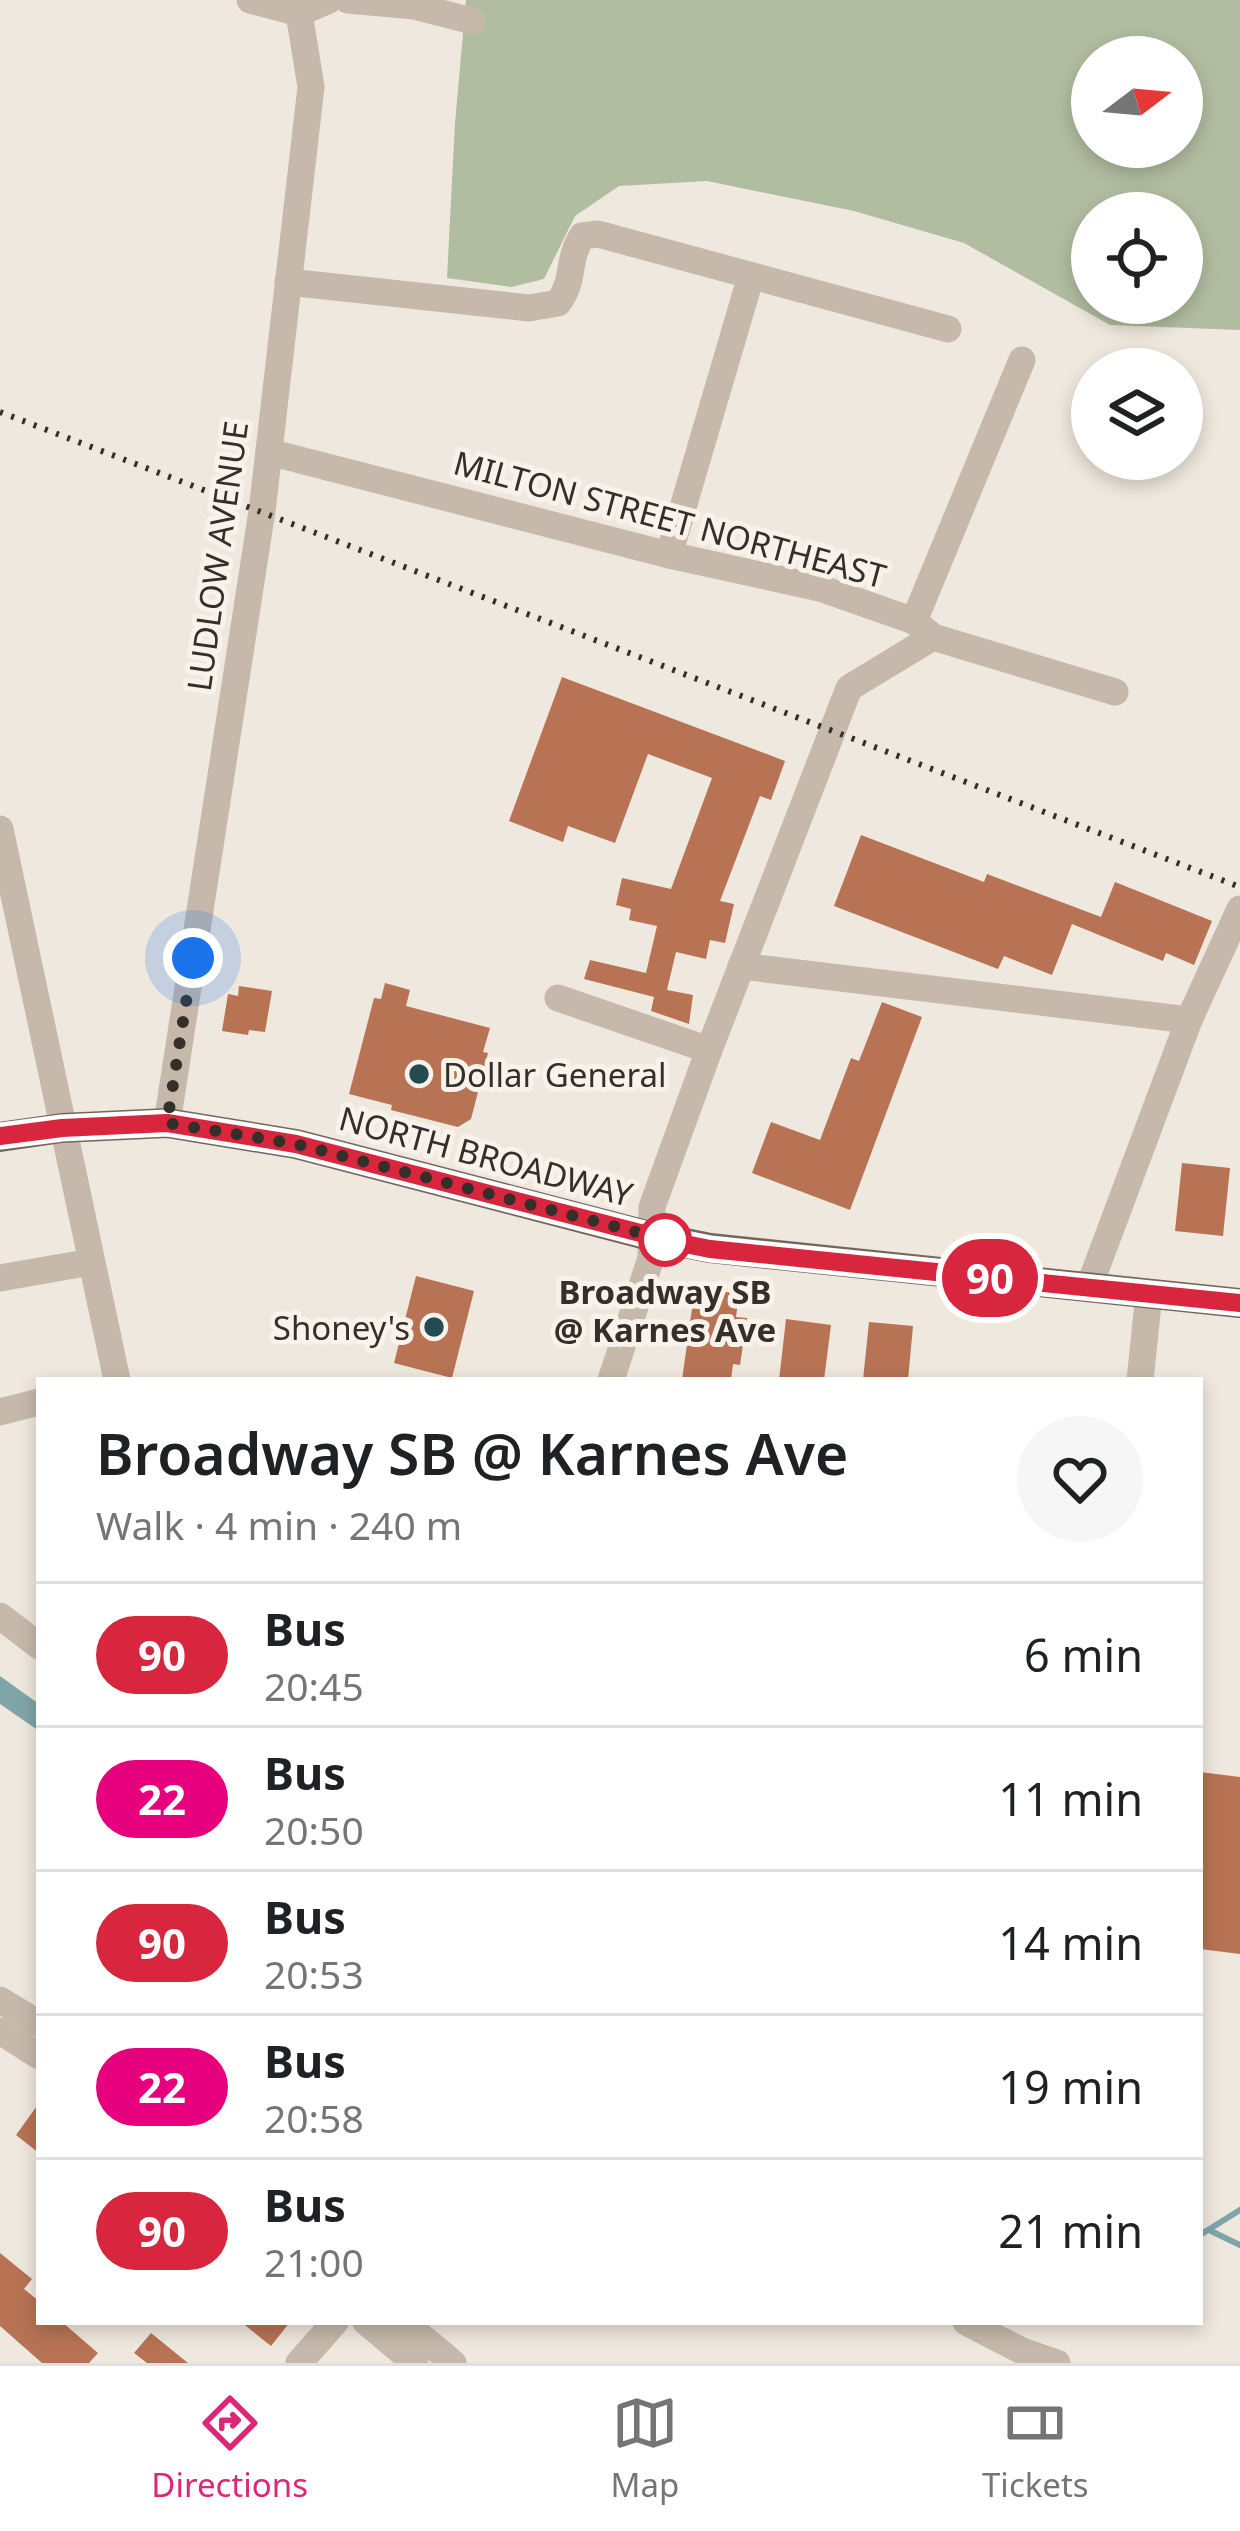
<!DOCTYPE html>
<html lang="en">
<head>
<meta charset="utf-8">
<style>
	body { margin:0; font-family:"Noto Sans",sans-serif; background:#f6f6f6; color:#202124; height:100vh; display:flex; flex-direction:column; font-size:45px; white-space:nowrap }
	* { box-sizing:border-box; margin:0 }
	p { font-size:39px; color:#757577 }
	.icon { flex:none; width:66px; height:66px; fill:none; stroke:currentColor; stroke-width:2; stroke-linecap:round; stroke-linejoin:round }
	.map { position:relative; flex:1; overflow:hidden }
	.drawer { position:absolute; left:36px; top:1377px; width:1167px; height:948px; display:flex; flex-direction:column; background:#fff; border-radius:0px; box-shadow:0 6px 18px #0003 }
	.drawer>* { flex:none }
	.badge { padding:0 24px; border-radius:39px; font-size:42px; line-height:78px }
	.needle { width:78px; rotate:74deg }
	.buttons { position:absolute; left:1071px; top:36px; display:grid; gap:24px }
	.buttons a { display:grid; place-items:center; width:132px; height:132px; border-radius:50%; background:#fff; box-shadow:0 6px 18px #0003; font-size:60px }
	.you { position:absolute; width:60px; height:60px; margin:-30px; border:9px solid #fff; border-radius:50%; background:#1a73e8; box-shadow:0 0 0 18px #1a73e833 }
	.map>.badge { position:absolute; translate:-50% -50%; box-shadow:0 0 0 6px #fff }
	.round { display:grid; place-items:center; flex:none; width:126px; height:126px; border-radius:63px; background:#f6f6f6 }
	.head { display:flex; align-items:center; justify-content:space-between; height:204px; padding:0 60px }
	h1 { font-size:57px; font-weight:600; line-height:90px }
	ul { padding:0; list-style:none }
	li { display:flex; align-items:center; gap:36px; height:144px; padding:0 60px; border-top:3px solid #e0e0e0 }
	li div { flex:1 }
	li b { display:block; font-size:45px }
	li em { font-style:normal }
	li .badge { min-width:132px; font-weight:700; text-align:center }
	.dock { display:flex; justify-content:space-around; align-items:center; height:168px; border-top:3px solid #e0e0e0; background:#fff; font-size:33px; color:#757577 }
	.dock a { display:grid; justify-items:center; gap:6px }
	.dock .current { color:#db2777 }
	.map>svg:first-child { display:block }
	.green { fill:#b1bda0; fill-rule:evenodd }
	.water { fill:#80a5a9 }
	.lines { fill:none; stroke-linecap:round; stroke-linejoin:round }
	.stream { stroke:#80a5a9; stroke-width:6 }
	.building { fill:#b77354 }
	.minor { stroke:#c6b9ab; stroke-width:27 }
	.major { stroke:#75665c; stroke-width:30 }
	.rail { stroke:#352e29; stroke-width:6; stroke-dasharray:3 9; stroke-linecap:butt }
	.line-casing { stroke:#fff; stroke-width:27 }
	.line { stroke:#d7263d; stroke-width:18 }
	.walk { stroke:#352e29; stroke-width:12; stroke-dasharray:0 21.6 }
	.poi-dot { fill:#244b51; stroke:#f7f2ea; stroke-width:4.5 }
	.stop-dot { fill:#fff; stroke:#d7263d; stroke-width:6 }
	.labels { text-anchor:middle; dominant-baseline:central; stroke-width:10; stroke-linejoin:round; paint-order:stroke }
	.street-label { font-size:33px; fill:#352e29; stroke:#f7f2ea }
	.poi-label { font-size:33px; fill:#352e29; stroke:#f7f2ea; text-anchor:start }
	.stop-label { font-size:33px; font-weight:bold; fill:#352e29; stroke:#f7f2ea }
</style>
</head>
<body>
<div class="map">
<svg width="1240" height="2363" viewBox="0 0 1240 2363">
	<rect width="100%" height="100%" fill="#efe8de"/>
	<path class="green" d="M466,0H1240V330L1110,325L964,243L854,211L707,181L619,186L575,216L544,279L511,287L447,278L455,123ZM1092,57H1182V147H1092ZM1092,213H1182V303H1092Z"/>
	<polygon class="water" points="0,1676 39,1704 39,1731 0,1704"/>
	<g class="lines">
		<g class="stream">
			<polyline points="1211,2231 1240,2245"/>
			<polyline points="1200,2235 1240,2210"/>
		</g>
	</g>
	<g class="building">
		<polygon points="562,677 785,761 771,800 760,796 720,901 734,904 725,943 710,940 706,959 676,952 667,990 693,995 689,1024 651,1011 654,997 584,979 590,960 646,973 657,926 629,920 631,909 616,905 622,878 671,889 712,778 648,754 615,843 568,826 563,842 509,821"/>
		<polygon points="861,835 984,882 987,874 1101,917 1115,882 1212,921 1194,965 1166,953 1163,961 1072,924 1052,975 1004,956 998,969 834,906"/>
		<polygon points="385,983 410,990 406,1006 490,1028 483,1052 488,1053 471,1119 458,1127 391,1110 392,1105 349,1094 374,998 381,999"/>
		<polygon points="239,986 272,991 265,1032 249,1030 248,1035 222,1031 228,994 238,996"/>
		<polygon points="882,1002 922,1017 850,1210 752,1173 771,1122 820,1140 851,1058 859,1061"/>
		<polygon points="1182,1163 1230,1168 1223,1236 1175,1231"/>
		<polygon points="416,1276 474,1291 452,1378 394,1363"/>
		<polygon points="695,1287 739,1294 736,1317 747,1318 740,1365 733,1364 731,1380 682,1380"/>
		<polygon points="786,1319 831,1325 824,1380 779,1380"/>
		<polygon points="869,1322 913,1326 908,1380 863,1380"/>
		<polygon points="1200,1772 1240,1777 1240,1954 1200,1949"/>
		<polygon points="39,2103 39,2153 16,2135"/>
		<polygon points="0,2253 32,2279 24,2289 39,2301 39,2322 62,2322 98,2353 89,2363 42,2363 0,2326"/>
		<polygon points="241,2322 290,2322 271,2346"/>
		<polygon points="151,2333 188,2363 147,2363 134,2353"/>
	</g>
	<g class="lines">
		<g class="minor">
			<polyline points="250,0 299,13 329,0"/>
			<polyline points="348,0 414,6 472,21"/>
			<path d="M288,282L529,308L558,303C576,279 566,262 582,236L598,234L948,329"/>
			<polyline points="269,452 669,555 820,588 914,621 933,637 1115,692"/>
			<polyline points="669,555 751,276"/>
			<polyline points="914,621 1022,360"/>
			<polyline points="0,829 117,1380"/>
			<polyline points="741,966 1189,1020"/>
			<polyline points="558,998 709,1050"/>
			<polyline points="167,1123 262,511 311,87 299,13 289,0"/>
			<polyline points="0,1278 91,1262"/>
			<polyline points="1089,1287 1189,1020 1240,909"/>
			<polyline points="611,1380 651,1258 652,1207 709,1050 849,688 933,637"/>
			<polyline points="1140,1380 1149,1294"/>
			<polyline points="0,1412 39,1402"/>
			<polyline points="0,1616 39,1646"/>
			<polyline points="0,2000 39,2024"/>
			<polyline points="0,2031 39,2056"/>
			<polyline points="366,2322 415,2363"/>
			<polyline points="404,2322 453,2363"/>
			<polyline points="966,2322 1022,2351 1057,2363"/>
			<polyline points="299,2363 335,2322"/>
		</g>
		<polyline class="major" points="0,1137 62,1128 167,1123 296,1144 650,1236 710,1248 1240,1303"/>
		<polyline class="rail" points="0,412 1240,887"/>
	</g>
	<g class="lines">
		<g class="line-casing">
			<polyline id="line" points="0,1136 62,1128 167,1123 296,1144 675,1242 710,1249 1240,1303"/>
		</g>
		<use href="#line" class="line"/>
		<polyline class="walk" points="193,958 167,1123 296,1144 675,1242 665,1240"/>
	</g>
	<g class="poi-dot">
		<circle cx="419" cy="1074" r="12"/>
		<circle cx="434" cy="1327" r="12"/>
	</g>
	<circle class="stop-dot" cx="665" cy="1240" r="24"/>
	<g class="labels">
		<g class="street-label">
			<text transform="translate(670 519) rotate(15)">MILTON STREET NORTHEAST</text>
			<text transform="translate(217 556) rotate(-82)">LUDLOW AVENUE</text>
			<text transform="translate(486 1156) rotate(15)">NORTH BROADWAY</text>
		</g>
		<g class="poi-label">
			<text x="443" y="1074">Dollar General</text>
			<text x="410" y="1327" text-anchor="end">Shoney's</text>
		</g>
		<g class="stop-label">
			<text x="665" y="1291">Broadway SB<tspan x="665" dy="38">@ Karnes Ave</tspan></text>
		</g>
	</g>
</svg>
<div class="buttons">
<a><svg class="needle" viewBox="-14 -14 28 28"><path d="M0-13l5 13h-10z" fill="#e53935"/><path d="M0 13l5-13h-10z" fill="#757577"/></svg></a>
<a><svg class="icon" aria-label="locate" viewBox="0 0 24 24"><circle cx="12" cy="12" r="6"/><path d="M12 2v4M12 18v4M2 12h4M18 12h4"/></svg></a>
<a><svg class="icon" aria-label="layers" viewBox="0 0 24 24"><path d="M12 4l9 5-9 5-9-5zM3 14l9 5 9-5"/></svg></a>
</div>
<div class="you" style="left:193px;top:958px"></div>
<b class="badge" style="left:990px;top:1278px;background:#d7263d;color:#fff">90</b>
<section class="drawer">
<div class="head"><div><h1>Broadway SB @ Karnes Ave</h1><p>Walk · 4 min · 240 m</p></div><a class="round"><svg class="icon" aria-label="heart" viewBox="0 0 24 24"><path d="M12 20l-8-8c-3-5 5-10 8-4 3-6 11-1 8 4z"/></svg></a></div>
<ul>
<li><span class="badge" style="background:#d7263d;color:#fff">90</span><div><b>Bus</b><p>20:45</p></div><em>6 min</em></li>
<li><span class="badge" style="background:#e6007e;color:#fff">22</span><div><b>Bus</b><p>20:50</p></div><em>11 min</em></li>
<li><span class="badge" style="background:#d7263d;color:#fff">90</span><div><b>Bus</b><p>20:53</p></div><em>14 min</em></li>
<li><span class="badge" style="background:#e6007e;color:#fff">22</span><div><b>Bus</b><p>20:58</p></div><em>19 min</em></li>
<li><span class="badge" style="background:#d7263d;color:#fff">90</span><div><b>Bus</b><p>21:00</p></div><em>21 min</em></li>
</ul>
</section>
</div>
<nav class="dock">
<a class="current"><svg class="icon" aria-label="directions" viewBox="0 0 24 24"><path d="M12 3l9 9-9 9-9-9zM9 14v-3h6M13 9l2 2-2 2"/></svg>Directions</a>
<a><svg class="icon" aria-label="map" viewBox="0 0 24 24"><path d="M3 6l6-2 6 2 6-2v14l-6 2-6-2-6 2zM9 4v14M15 6v14"/></svg>Map</a>
<a><svg class="icon" aria-label="tickets" viewBox="0 0 24 24"><path d="M3 7h18v10H3zM15 7v10"/></svg>Tickets</a>
</nav>
</body>
</html>
